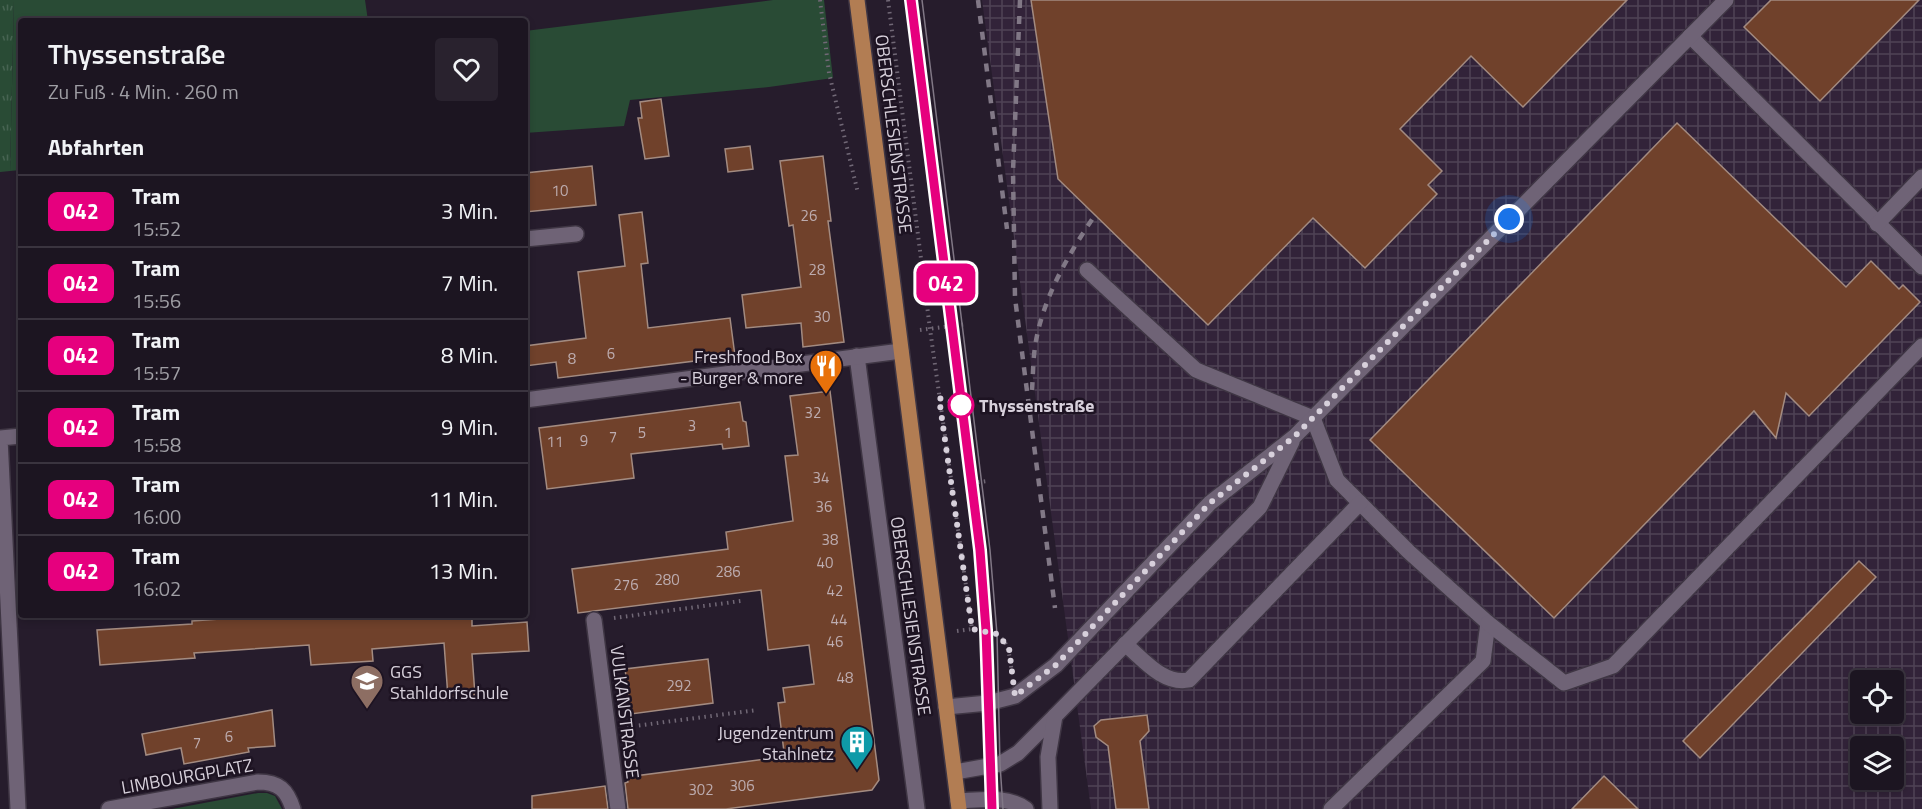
<!DOCTYPE html>
<html lang="de">
<head>
<meta charset="utf-8">
<style>
	body { margin:0; font-family:"Titillium Web",sans-serif; background:#29222e; color:#f1f3f6; height:100vh; display:flex; flex-direction:column; font-size:22px; white-space:nowrap }
	* { box-sizing:border-box; margin:0 }
	p { font-size:20px; color:#a09fa5 }
	.icon { flex:none; width:33px; height:33px; fill:none; stroke:currentColor; stroke-width:2; stroke-linecap:round; stroke-linejoin:round }
	.map { position:relative; flex:1; overflow:hidden }
	.panel { position:absolute; left:18px; top:18px; width:510px; height:600px; display:flex; flex-direction:column; background:#1c1521; border-radius:6px; box-shadow:0 3px 9px #0003,0 0 0 2px #3a343f }
	.panel>* { flex:none }
	.badge { padding:0 12px; border-radius:9px; font-size:21px; line-height:39px }
	.fabs { position:absolute; left:1850px; top:670px; display:grid; gap:12px }
	.fabs a { display:grid; place-items:center; width:54px; height:54px; border-radius:6px; background:#1c1521; box-shadow:0 3px 9px #0003,0 0 0 2px #3a343f; font-size:30px }
	.you { position:absolute; width:30px; height:30px; margin:-15px; border:4px solid #fff; border-radius:50%; background:#1a73e8; box-shadow:0 0 0 9px #1a73e833 }
	.map>.badge { position:absolute; translate:-50% -50%; box-shadow:0 0 0 3px #fff }
	h2 { padding:0 30px; font-size:22px; line-height:54px }
	.round { display:grid; place-items:center; flex:none; width:63px; height:63px; border-radius:6px; background:#29222e }
	.headline { display:flex; align-items:center; justify-content:space-between; height:102px; padding:0 30px }
	h1 { font-size:28px; font-weight:600; line-height:45px }
	ul { padding:0; list-style:none }
	li { display:flex; align-items:center; gap:18px; height:72px; padding:0 30px; border-top:2px solid #3a343f }
	li div { flex:1 }
	li b { display:block; font-size:22px }
	li em { font-style:normal }
	li .badge { min-width:66px; font-weight:700; text-align:center }
	.map>svg:first-child { display:block }
	.industrial { fill:url(#industrial-grid); fill-rule:evenodd }
	.grass { fill:#294b35 }
	.park { fill:url(#park-tufts) }
	.building { fill:#70412b; stroke:#a38b81; stroke-width:1.5 }
	.lines { fill:none; stroke-linecap:round; stroke-linejoin:round }
	.minor-casing { stroke:#3f3644; stroke-width:18 }
	.major-casing { stroke:#3f3644; stroke-width:18 }
	.path { stroke:#716876; stroke-width:4; stroke-dasharray:1.5 4.5; stroke-linecap:butt }
	.minor { stroke:#6f6376; stroke-width:15 }
	.major { stroke:#b27d53; stroke-width:15 }
	.tram { stroke:#817886; stroke-width:1.5 }
	.rail { stroke:#817886; stroke-width:4.5; stroke-dasharray:8 8; stroke-linecap:butt }
	.line-casing { stroke:#fff; stroke-width:14 }
	.line { stroke:#e6007e; stroke-width:9 }
	.walk { stroke:#d7d0db; stroke-width:6; stroke-dasharray:0 10.8 }
	.stop-dot { fill:#fff; stroke:#e6007e; stroke-width:3 }
	.labels { text-anchor:middle; dominant-baseline:central; stroke-width:5; stroke-linejoin:round; paint-order:stroke }
	.number-label { font-size:15px; fill:#bdacaf }
	.street-label { font-size:18px; fill:#d7d0db; stroke:#1d1322 }
	.poi-label { font-size:18px; fill:#d7d0db; stroke:#1d1322; text-anchor:end }
	.stop-label { font-size:18px; font-weight:bold; fill:#d7d0db; stroke:#1d1322; text-anchor:start }
</style>
</head>
<body>
<div class="map">
<svg width="1922" height="809" viewBox="0 0 1922 809">
	<defs>
		<pattern id="industrial-grid" width="8" height="8" patternUnits="userSpaceOnUse" patternTransform="scale(1.5)"><rect width="8" height="8" fill="#322339"/><path d="M0 4h8M4 0v8" fill="none" stroke="#4f4255"/></pattern>
		<pattern id="park-tufts" width="24" height="20" patternUnits="userSpaceOnUse" patternTransform="scale(1.5)"><rect width="24" height="20" fill="#294b35"/><path d="M3 7l-1-3M5 7V3M7 7l1-3M15 17l-1-3M17 17v-4M19 17l1-3" fill="none" stroke="#476452"/></pattern>
	</defs>
	<rect width="100%" height="100%" fill="#261c2c"/>
	<path class="industrial" d="M982,0H1922V809H1091ZM1860,681H1893V714H1860ZM1860,747H1893V780H1860Z"/>
	<g class="grass">
		<polygon points="14,0 365,0 368,21 21,21 21,170 10,171"/>
		<polygon points="773,0 824,0 833,78 769,87 630,100 624,126 525,133 525,31"/>
		<polygon points="258,793 267,793 275,796 282,809 172,809"/>
	</g>
	<polygon class="park" points="0,0 14,0 10,171 0,172"/>
	<g class="building">
		<polygon points="1031,0 1627,0 1523,107 1471,56 1400,129 1442,171 1428,185 1437,194 1365,268 1313,218 1208,325 1058,179"/>
		<polygon points="1771,0 1919,0 1820,101 1744,27"/>
		<polygon points="661,99 669,156 645,159 638,118 642,118 640,102"/>
		<polygon points="1677,123 1846,287 1871,261 1899,289 1903,285 1920,302 1809,416 1786,393 1776,438 1754,411 1554,618 1370,440"/>
		<polygon points="750,146 753,169 728,172 725,149"/>
		<polygon points="823,156 831,221 828,221 844,342 803,347 801,323 746,328 742,295 801,287 793,225 789,226 780,161"/>
		<polygon points="592,166 596,205 525,212 525,173"/>
		<polygon points="642,212 648,263 641,264 648,328 730,318 735,356 558,378 556,362 525,366 525,346 586,338 578,272 625,266 619,215"/>
		<polygon points="830,391 879,780 872,790 726,809 628,809 625,783 628,782 627,777 774,758 774,753 784,752 778,703 785,702 783,688 814,684 809,645 768,650 761,590 578,613 572,569 728,549 726,532 793,521 785,456 798,455 790,396"/>
		<polygon points="740,402 743,421 746,422 749,446 723,449 722,444 631,454 634,478 547,489 539,428"/>
		<polygon points="1859,561 1876,577 1700,758 1683,741"/>
		<polygon points="276,615 472,615 472,626 527,622 529,651 472,654 475,695 448,697 444,643 372,649 373,661 311,665 309,645 194,653 195,658 100,665 97,630 192,624 192,621"/>
		<polygon points="708,659 713,703 631,714 625,669"/>
		<polygon points="272,710 275,746 248,748 249,752 184,764 181,748 146,755 142,734"/>
		<polygon points="1147,715 1149,731 1140,741 1149,809 1116,809 1108,746 1096,737 1094,726 1101,720"/>
		<polygon points="1604,776 1638,809 1572,809"/>
		<polygon points="605,786 608,809 532,809 532,796"/>
	</g>
	<g class="lines">
		<g class="minor-casing">
			<g id="minor">
				<polyline points="1690,36 1922,267"/>
				<polyline points="1877,224 1922,177"/>
				<polyline points="525,239 576,234"/>
				<polyline points="1087,270 1196,370 1313,418 1337,480 1409,552 1488,623 1483,661 1331,809"/>
				<polyline points="857,356 917,809"/>
				<polyline points="525,400 901,351"/>
				<polyline points="594,620 618,809"/>
				<polyline points="1488,623 1564,683 1613,666 1922,346"/>
				<path d="M1125,644C1144,660 1163,685 1189,680L1360,503"/>
				<polyline points="946,707 988,703 1015,696 1056,665 1210,503 1294,437 1726,0"/>
				<polyline points="955,772 1000,764 1018,753 1055,716"/>
				<path d="M958,801C980,800 1007,795 1026,809"/>
				<polyline points="18,809 0,438 21,436"/>
				<path d="M109,809L258,782C279,782 287,790 293,809"/>
				<polyline points="1050,809 1048,757 1055,716 1260,507 1292,442"/>
			</g>
		</g>
		<g class="major-casing">
			<polyline id="major" points="857,0 959,809"/>
		</g>
		<g class="path">
			<polyline points="820,0 829,73 858,193"/>
			<path d="M888,0L930,329L972,629C1007,633 1008,641 1012,674"/>
			<polyline points="920,330 967,324"/>
			<polyline points="966,484 987,481"/>
			<polyline points="614,618 741,601"/>
			<polyline points="957,631 972,629"/>
			<polyline points="627,727 757,710"/>
		</g>
		<use href="#minor" class="minor"/>
		<use href="#major" class="major"/>
		<g class="tram">
			<polyline points="911,0 980,550 986,630 992,809"/>
			<polyline points="922,0 990,550 997,634 1000,764 1003,809"/>
		</g>
		<g class="rail">
			<polyline points="978,0 1007,229"/>
			<polyline points="1020,0 1013,171 1015,298 1055,608"/>
			<path d="M1032,390C1033,376 1033,361 1035,347C1042,299 1068,255 1095,215"/>
		</g>
	</g>
	<g class="lines">
		<g class="line-casing">
			<polyline id="line" points="911,0 980,550 986,630 992,809"/>
		</g>
		<use href="#line" class="line"/>
		<polyline class="walk" points="961,405 939,398 972,629 997,634 1009,648 1015,696 1056,665 1210,503 1294,437 1509,219"/>
	</g>
	<defs>
		<g id="restaurant-pin" transform="scale(1.725)"><path d="M0 17L-7.5 6A9.5 9.5 0 1 1 7.5 6Z" fill="#e8710a" stroke="#1d1322"/><path d="M-5-6h1v4h1v-4h1v4h1v-4h1v5L-1.5 .5V6h-2V.5L-5-1ZM5-6V6H3V1.5H1.5Q1.5-4 5-6Z" fill="#fff"/></g>
		<g id="school-pin" transform="scale(1.725)"><path d="M0 17L-7.5 6A9.5 9.5 0 1 1 7.5 6Z" fill="#8d6e63" stroke="#1d1322"/><path d="M0-5L7-2L0 1L-7-2ZM-4 1L0 2.5L4 1V4Q0 6-4 4Z" fill="#fff"/></g>
		<g id="building-pin" transform="scale(1.725)"><path d="M0 17L-7.5 6A9.5 9.5 0 1 1 7.5 6Z" fill="#0f9aa8" stroke="#1d1322"/><path d="M-4-6H4V6H1V3H-1V6H-4ZM-2.5-4.3h1.7v1.8h-1.7ZM.8-4.3h1.7v1.8H.8ZM-2.5-1h1.7V.8h-1.7ZM.8-1h1.7V.8H.8Z" fill="#fff"/></g>
	</defs>
	<g fill-rule="evenodd">
		<use href="#restaurant-pin" x="826" y="366"/>
		<use href="#school-pin" x="367" y="681"/>
		<use href="#building-pin" x="857" y="742"/>
	</g>
	<circle class="stop-dot" cx="961" cy="405" r="12"/>
	<g class="labels">
		<g class="number-label">
			<text x="560" y="190">10</text>
			<text x="809" y="215">26</text>
			<text x="817" y="269">28</text>
			<text x="822" y="316">30</text>
			<text x="611" y="353">6</text>
			<text x="572" y="358">8</text>
			<text x="813" y="412">32</text>
			<text x="692" y="425">3</text>
			<text x="642" y="432">5</text>
			<text x="728" y="432">1</text>
			<text x="613" y="436">7</text>
			<text x="584" y="440">9</text>
			<text x="555" y="441">11</text>
			<text x="821" y="477">34</text>
			<text x="824" y="506">36</text>
			<text x="830" y="539">38</text>
			<text x="825" y="562">40</text>
			<text x="728" y="571">286</text>
			<text x="667" y="579">280</text>
			<text x="626" y="584">276</text>
			<text x="835" y="590">42</text>
			<text x="839" y="619">44</text>
			<text x="835" y="641">46</text>
			<text x="845" y="677">48</text>
			<text x="679" y="685">292</text>
			<text x="229" y="736">6</text>
			<text x="197" y="742">7</text>
			<text x="742" y="785">306</text>
			<text x="701" y="789">302</text>
		</g>
		<g class="street-label">
			<text transform="translate(894 134) rotate(83)">OBERSCHLESIENSTRASSE</text>
			<text transform="translate(911 616) rotate(82)">OBERSCHLESIENSTRASSE</text>
			<text transform="translate(625 712) rotate(83)">VULKANSTRASSE</text>
			<text transform="translate(187 776) rotate(-10)">LIMBOURGPLATZ</text>
		</g>
		<g class="poi-label">
			<text x="803" y="356">Freshfood Box<tspan x="803" dy="21">- Burger &amp; more</tspan></text>
			<text x="390" y="671" text-anchor="start">GGS<tspan x="390" dy="21">Stahldorfschule</tspan></text>
			<text x="834" y="732">Jugendzentrum<tspan x="834" dy="21">Stahlnetz</tspan></text>
		</g>
		<g class="stop-label">
			<text x="979" y="405">Thyssenstraße</text>
		</g>
	</g>
</svg>
<div class="fabs">
<a><svg class="icon" aria-label="locate" viewBox="0 0 24 24"><circle cx="12" cy="12" r="6"/><path d="M12 2v4M12 18v4M2 12h4M18 12h4"/></svg></a>
<a><svg class="icon" aria-label="layers" viewBox="0 0 24 24"><path d="M12 4l9 5-9 5-9-5zM3 14l9 5 9-5"/></svg></a>
</div>
<div class="you" style="left:1509px;top:219px"></div>
<b class="badge" style="left:946px;top:283px;background:#e6007e;color:#fff">042</b>
<section class="panel">
<div class="headline"><div><h1>Thyssenstraße</h1><p>Zu Fuß · 4 Min. · 260 m</p></div><a class="round"><svg class="icon" aria-label="heart" viewBox="0 0 24 24"><path d="M12 20l-8-8c-3-5 5-10 8-4 3-6 11-1 8 4z"/></svg></a></div>
<h2>Abfahrten</h2>
<ul>
<li><span class="badge" style="background:#e6007e;color:#fff">042</span><div><b>Tram</b><p>15:52</p></div><em>3 Min.</em></li>
<li><span class="badge" style="background:#e6007e;color:#fff">042</span><div><b>Tram</b><p>15:56</p></div><em>7 Min.</em></li>
<li><span class="badge" style="background:#e6007e;color:#fff">042</span><div><b>Tram</b><p>15:57</p></div><em>8 Min.</em></li>
<li><span class="badge" style="background:#e6007e;color:#fff">042</span><div><b>Tram</b><p>15:58</p></div><em>9 Min.</em></li>
<li><span class="badge" style="background:#e6007e;color:#fff">042</span><div><b>Tram</b><p>16:00</p></div><em>11 Min.</em></li>
<li><span class="badge" style="background:#e6007e;color:#fff">042</span><div><b>Tram</b><p>16:02</p></div><em>13 Min.</em></li>
</ul>
</section>
</div>
</body>
</html>
